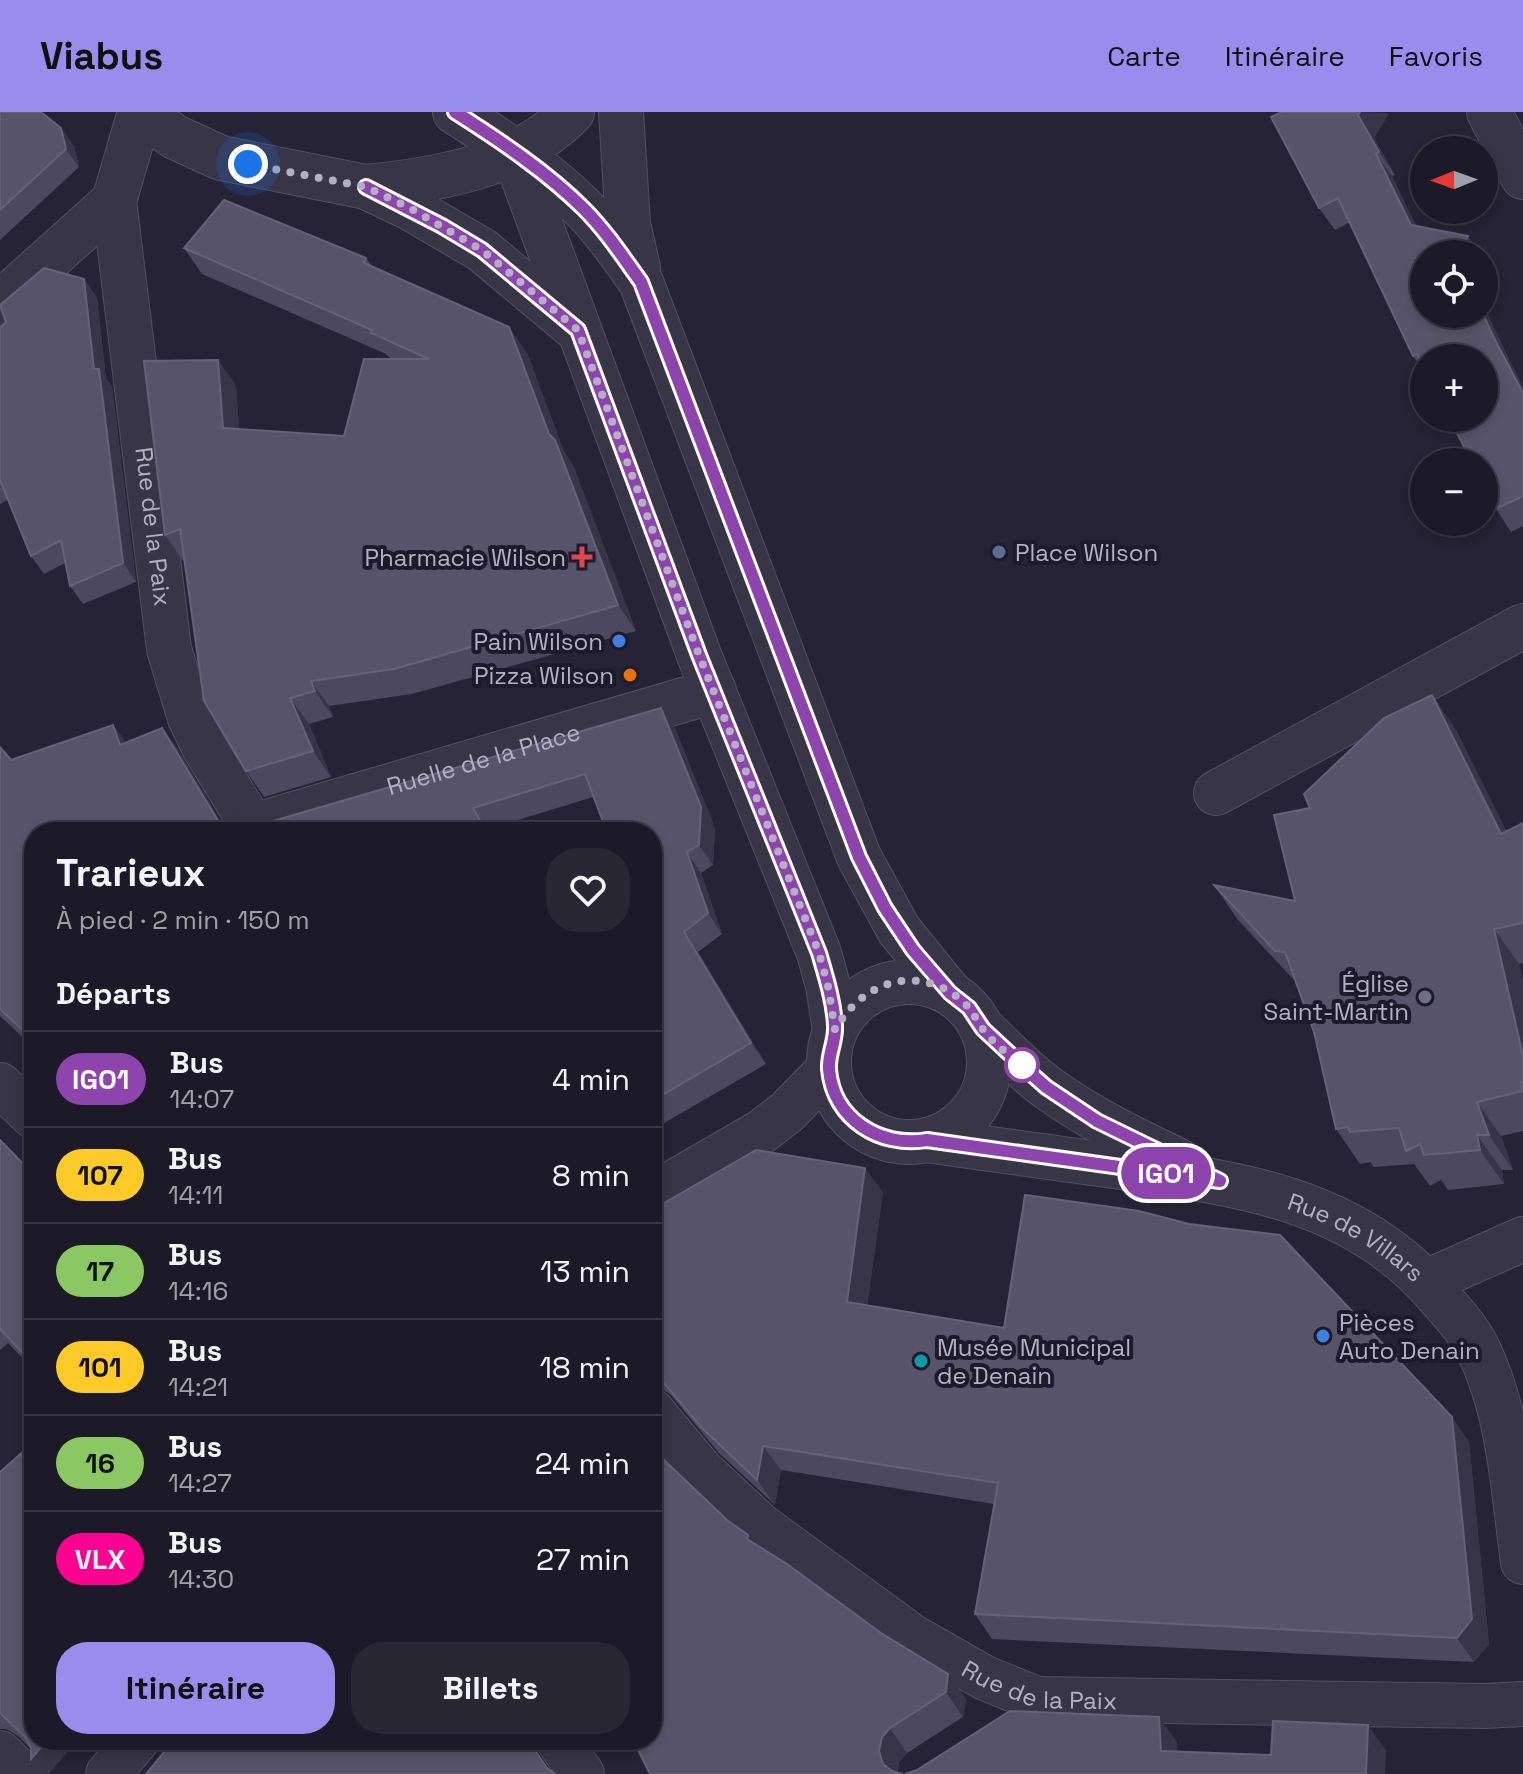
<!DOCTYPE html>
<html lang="fr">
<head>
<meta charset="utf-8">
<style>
	body { margin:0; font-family:"Space Grotesk",sans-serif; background:#292734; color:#f1f3f6; height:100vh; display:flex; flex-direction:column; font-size:30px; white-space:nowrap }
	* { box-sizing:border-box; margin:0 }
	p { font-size:26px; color:#a0a1a8 }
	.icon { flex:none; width:44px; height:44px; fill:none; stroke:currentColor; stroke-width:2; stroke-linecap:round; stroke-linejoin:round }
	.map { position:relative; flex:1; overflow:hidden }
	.sheet { position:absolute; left:24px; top:710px; width:638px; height:928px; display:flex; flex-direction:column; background:#1c1a28; border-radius:32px; box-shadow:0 4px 12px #0003,0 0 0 2px #3a3845 }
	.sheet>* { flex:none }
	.badge { padding:0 16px; border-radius:26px; font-size:28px; line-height:52px }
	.needle { width:52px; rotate:269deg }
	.buttons { position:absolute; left:1410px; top:24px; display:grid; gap:16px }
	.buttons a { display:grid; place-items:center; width:88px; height:88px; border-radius:50%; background:#1c1a28; box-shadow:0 4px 12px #0003,0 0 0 2px #3a3845; font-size:40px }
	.you { position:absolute; width:40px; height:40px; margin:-20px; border:6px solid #fff; border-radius:50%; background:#1a73e8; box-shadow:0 0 0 12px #1a73e833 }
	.map>.badge { position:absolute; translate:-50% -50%; box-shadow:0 0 0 4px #fff }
	h2 { padding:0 32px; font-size:30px; line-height:72px }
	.round { display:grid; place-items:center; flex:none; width:84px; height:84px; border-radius:32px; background:#292734 }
	.overview { display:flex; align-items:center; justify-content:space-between; height:136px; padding:0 32px }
	h1 { font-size:38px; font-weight:700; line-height:60px }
	.cta { display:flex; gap:16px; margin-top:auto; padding:16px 32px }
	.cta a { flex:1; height:92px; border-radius:32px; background:#9a8cec; color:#111; font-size:32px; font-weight:700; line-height:92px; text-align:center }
	.cta a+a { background:#292734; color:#f1f3f6 }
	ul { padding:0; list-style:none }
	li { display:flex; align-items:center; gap:24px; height:96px; padding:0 32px; border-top:2px solid #3a3845 }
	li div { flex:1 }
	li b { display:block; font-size:30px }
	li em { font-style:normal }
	li .badge { min-width:88px; font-weight:700; text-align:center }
	header { display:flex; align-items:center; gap:48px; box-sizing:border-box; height:112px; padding:0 40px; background:#9a8cec; color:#111 }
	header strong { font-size:38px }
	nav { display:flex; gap:44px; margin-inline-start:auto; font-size:28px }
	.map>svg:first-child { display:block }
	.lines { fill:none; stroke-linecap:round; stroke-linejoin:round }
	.minor-casing { stroke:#535061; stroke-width:46 }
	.minor { stroke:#383646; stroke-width:44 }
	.wall { fill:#4c495f }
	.shaded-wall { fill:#383549 }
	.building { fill:#575469; stroke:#656277; stroke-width:2 }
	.line-casing { stroke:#fff; stroke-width:18 }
	.line { stroke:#8e44ad; stroke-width:12 }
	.walk { stroke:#b3b0c3; stroke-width:8; stroke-dasharray:0 14.4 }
	.service-dot { fill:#5c6f8a; stroke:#1d1b2b; stroke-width:3 }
	.health-dot { fill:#e0444e; stroke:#1d1b2b; stroke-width:3 }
	.shop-dot { fill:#3f7fe0; stroke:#1d1b2b; stroke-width:3 }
	.food-dot { fill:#e8710a; stroke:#1d1b2b; stroke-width:3 }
	.worship-dot { fill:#6b7280; stroke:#1d1b2b; stroke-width:3 }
	.stop-dot { fill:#fff; stroke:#8e44ad; stroke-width:4 }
	.culture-dot { fill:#0f9aa8; stroke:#1d1b2b; stroke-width:3 }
	.labels { text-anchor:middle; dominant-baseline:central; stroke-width:8; stroke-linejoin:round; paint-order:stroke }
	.street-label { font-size:24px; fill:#b3b0c3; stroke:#1d1b2b }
	.poi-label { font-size:24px; fill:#b3b0c3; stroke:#1d1b2b; text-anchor:end }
</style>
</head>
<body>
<header>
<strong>Viabus</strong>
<nav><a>Carte</a><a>Itinéraire</a><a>Favoris</a></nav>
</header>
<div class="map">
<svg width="1523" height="1662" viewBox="0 0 1523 1662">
	<rect width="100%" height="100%" fill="#252335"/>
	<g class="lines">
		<g class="minor-casing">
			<g id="minor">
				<polyline points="140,0 175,25 221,46 366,75 410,96 482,138 574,215"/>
				<path d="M455,0C499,28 547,60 584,97C606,119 623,145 641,170L859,745L899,818L950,881"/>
				<polyline points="621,0 628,112 638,156"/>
				<polyline points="1489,0 1523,65"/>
				<polyline points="513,38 699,543 819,841 828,874 835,918"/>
				<path d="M366,75C437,68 520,54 572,0"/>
				<path id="s1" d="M114,89L169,537L190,606L204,635L256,720"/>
				<polyline points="0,191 114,89 140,0"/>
				<polyline points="1216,681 1523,514"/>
				<path id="s2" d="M253,714L714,579"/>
				<circle cx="909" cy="950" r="80"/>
				<path d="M983,917C1004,937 1024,959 1048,976C1089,1006 1133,1027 1179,1049"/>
				<polyline points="0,973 34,1005"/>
				<path id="s3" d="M927,1028C989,1037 1051,1045 1114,1054C1234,1071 1354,1085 1438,1184C1452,1200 1468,1217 1478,1237C1510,1303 1513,1378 1523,1450"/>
				<polyline points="652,1083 761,1020 787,1000 829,957"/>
				<polyline points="1426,1170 1523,1127"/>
				<path id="s4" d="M652,1299L701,1358L761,1414L913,1525L985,1566L1037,1587L1484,1594L1523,1592"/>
				<polyline points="558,1628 582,1662"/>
				<polyline points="0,1641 21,1662"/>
				<polyline points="108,1662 137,1628"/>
			</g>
		</g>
		<use href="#minor" class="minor"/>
	</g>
	<g class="wall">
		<polygon points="0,0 61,16 74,34 79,55 0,128"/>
		<polygon points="1389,1 1374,26 1395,63 1392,64 1416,114 1424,142 1484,202 1484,194 1509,248 1523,274 1523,414 1511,420 1496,397 1424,246 1424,259 1413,244 1350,110 1335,118 1319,96"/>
		<polygon points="184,136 366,146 372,154 527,241 564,340 573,353 636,519 412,582 329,594 333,605 309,612 331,665 264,685 246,659 185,449 183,449 165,423 218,248 236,274 239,317 344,324 391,247 386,242 202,162"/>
		<polygon points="84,167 97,186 106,267 112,275 136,470 83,492 70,474 65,451 44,462 31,444 8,388 0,392 0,216"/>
		<polygon points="1432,583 1456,618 1506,719 1523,711 1523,851 1519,852 1523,871 1523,1019 1501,1024 1513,1058 1502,1058 1504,1072 1448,1078 1441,1068 1430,1074 1414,1052 1374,1055 1370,1050 1360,1052 1336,1017 1314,920 1295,869 1238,808 1214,773 1295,789 1310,696"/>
		<polygon points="661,596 675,616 715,716 713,753 701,761 722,822 698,840 766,952 652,1018 652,720 593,685 488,717 255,720"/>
		<polygon points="113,613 126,631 177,636 225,717 34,720 34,936 0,904 0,635 11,648"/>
		<polygon points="0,1028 33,1062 34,1061 34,1258 8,1231 0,1238"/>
		<polygon points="883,1080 867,1194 1469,1330 1489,1532 1474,1550 992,1527 975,1502 994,1392 781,1358 775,1393 719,1341 671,1283 661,1276 652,1275 652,1098"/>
		<polygon points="665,1349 753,1431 881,1521 948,1562 966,1587 963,1605 907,1641 899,1650 897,1661"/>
		<polygon points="0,1360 49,1662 42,1662 31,1647 31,1637 17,1623 6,1617 0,1617"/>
	</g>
	<g class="shaded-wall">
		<polygon points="1360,0 1389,1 1374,26 1395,63 1379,40 1358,3"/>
		<polygon points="61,16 74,34 79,55 66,37"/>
		<polygon points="1376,42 1392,64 1426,135 1411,113"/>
		<polygon points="1468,124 1480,142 1457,142"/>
		<polygon points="84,167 97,186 106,267 112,275 136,470 123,451 94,257"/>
		<polygon points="1484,194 1509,248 1523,274 1523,281 1494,226 1483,202 1484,202"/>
		<polygon points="509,215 527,241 564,340 573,353 636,519 618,493 549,322"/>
		<polygon points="218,248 236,274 241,341 223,316"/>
		<polygon points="311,569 329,594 333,605 315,579"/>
		<polygon points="1432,583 1456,618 1523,752 1501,722"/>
		<polygon points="290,586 309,612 331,665 313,639"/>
		<polygon points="661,596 675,616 715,716 713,753 699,733"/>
		<polygon points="113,613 128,634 120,633"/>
		<polygon points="162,616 177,636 227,720 220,712"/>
		<polygon points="473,696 488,717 490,720 487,720"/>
		<polygon points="687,740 701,761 722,822 708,801"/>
		<polygon points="1494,817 1519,852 1523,871 1523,944"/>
		<polygon points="684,820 698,840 766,952 751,931"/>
		<polygon points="1477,990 1501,1024 1513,1058 1489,1023"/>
		<polygon points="1477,1023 1502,1058 1504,1072 1480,1038"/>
		<polygon points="865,1056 883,1080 864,1215 847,1190"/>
		<polygon points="1452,1305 1469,1330 1489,1532 1474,1550 1457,1526"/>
		<polygon points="763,1334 781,1358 775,1393 757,1368"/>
		<polygon points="948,1562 966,1587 963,1605 946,1580"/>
		<polygon points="1159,1605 1177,1630 1178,1662 1161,1639"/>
		<polygon points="1368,1613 1386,1638 1385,1662 1366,1662"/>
		<polygon points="890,1616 907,1641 899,1650 897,1662 891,1662 883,1652 879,1639 882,1625"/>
		<polygon points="47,1628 77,1628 49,1662 42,1662 31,1647"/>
		<polygon points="527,1628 532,1628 538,1642"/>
	</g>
	<g class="building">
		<polygon points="0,0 41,0 61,16 66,37 0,98"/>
		<polygon points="1282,0 1360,0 1358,3 1379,40 1376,42 1411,113 1468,124 1457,142 1424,142 1424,202 1483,202 1494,226 1523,281 1523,384 1496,397 1484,375 1484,350 1472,350 1449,306 1484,306 1484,246 1424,246 1424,256 1417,242 1413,244 1338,86 1319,96 1271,5"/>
		<polygon points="224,88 366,146 364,151 509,215 549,322 555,328 618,493 394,557 311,569 315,579 290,586 313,639 246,659 204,589 180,417 165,423 144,249 218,248 223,316 344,324 364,247 429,247 371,221 372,218 184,136"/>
		<polygon points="44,156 84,167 94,257 99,257 123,451 70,474 61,428 31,444 0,368 0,216 6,210 0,193"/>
		<polygon points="1432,583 1501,722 1523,711 1523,811 1494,817 1523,944 1523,970 1521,970 1523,979 1477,990 1489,1023 1477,1023 1480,1038 1424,1043 1420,1032 1406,1039 1399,1016 1350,1020 1348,1015 1336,1017 1314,920 1285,840 1275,839 1214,773 1295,789 1274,703 1310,696 1304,682 1384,606"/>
		<polygon points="661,596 701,695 699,733 687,740 708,801 684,820 751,931 652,989 652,720 607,720 585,662 473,696 487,720 255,720 263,712"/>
		<polygon points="113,613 120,633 162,616 220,712 229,720 34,720 34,929 0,897 0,635 11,648"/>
		<polygon points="0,1028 33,1062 34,1061 34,1253 0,1217"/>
		<polygon points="756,1038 865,1056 847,1190 1004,1216 1025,1083 1139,1099 1189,1112 1280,1123 1452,1305 1472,1507 1457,1526 975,1502 998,1371 763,1334 757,1368 702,1316 652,1257 652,1098"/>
		<polygon points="34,1330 34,1628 47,1628 31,1647 31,1636 25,1625 0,1601 0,1360"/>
		<polygon points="652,1334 665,1349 727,1408 748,1423 747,1427 787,1452 881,1521 948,1562 946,1580 890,1616 882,1625 879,1639 883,1652 892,1659 903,1662 650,1662 633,1628 652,1628"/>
		<polygon points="1010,1599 1159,1605 1161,1639 1271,1643 1273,1609 1368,1613 1366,1662 905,1662 917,1658"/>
		<polygon points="174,1628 528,1628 547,1656 555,1662 146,1662"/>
	</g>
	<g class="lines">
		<g class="line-casing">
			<path id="line" d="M366,75L442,114L482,138L578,218L699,543L819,841C826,865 834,890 835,914C836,929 828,942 829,957C833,1007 880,1036 927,1028L1220,1069L1097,1009L1046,975L1027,958L983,917L969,896L950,881L913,838L885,796L859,745L641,170C623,145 606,119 584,97C547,60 499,28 455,0"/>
		</g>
		<use href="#line" class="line"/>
		<path class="walk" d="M248,52L366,75L410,96L482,138L578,218L699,543L819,841L828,874L835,918C861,871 915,851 960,887C970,895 975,905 982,916C993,932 1013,945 1027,958L1022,953"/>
	</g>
	<circle class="service-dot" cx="999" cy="440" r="8"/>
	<path class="health-dot" d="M578 433h8v8h8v8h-8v8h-8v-8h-8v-8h8z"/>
	<g class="shop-dot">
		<circle cx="619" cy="529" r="8"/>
		<circle cx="1323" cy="1224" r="8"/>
	</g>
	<circle class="food-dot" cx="630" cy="563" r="8"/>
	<circle class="worship-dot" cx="1425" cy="885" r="8"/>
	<circle class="stop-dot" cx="1022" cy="953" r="16"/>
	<circle class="culture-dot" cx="921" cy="1249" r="8"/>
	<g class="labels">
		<g class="street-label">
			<text stroke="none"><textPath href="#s1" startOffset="328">Rue de la Paix</textPath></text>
			<text stroke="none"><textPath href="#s2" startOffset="240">Ruelle de la Place</textPath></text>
			<text stroke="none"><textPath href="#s3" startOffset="444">Rue de Villars</textPath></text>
			<text stroke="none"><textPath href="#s4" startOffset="486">Rue de la Paix</textPath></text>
		</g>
		<g class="poi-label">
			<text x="1015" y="440" text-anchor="start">Place Wilson</text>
			<text x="566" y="445">Pharmacie Wilson</text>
			<text x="603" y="529">Pain Wilson</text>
			<text x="614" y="563">Pizza Wilson</text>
			<text x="1409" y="871">Église<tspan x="1409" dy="28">Saint-Martin</tspan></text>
			<text x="1339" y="1210" text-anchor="start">Pièces<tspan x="1339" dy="28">Auto Denain</tspan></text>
			<text x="937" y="1235" text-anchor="start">Musée Municipal<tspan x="937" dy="28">de Denain</tspan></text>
		</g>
	</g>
</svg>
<div class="buttons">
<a><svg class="needle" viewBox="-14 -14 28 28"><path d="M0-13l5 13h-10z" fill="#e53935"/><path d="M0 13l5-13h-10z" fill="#a0a1a8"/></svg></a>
<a><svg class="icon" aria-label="locate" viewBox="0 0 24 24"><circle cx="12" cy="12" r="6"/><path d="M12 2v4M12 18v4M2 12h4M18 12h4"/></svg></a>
<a>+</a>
<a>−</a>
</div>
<div class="you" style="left:248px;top:52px"></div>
<b class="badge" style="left:1166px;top:1061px;background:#8e44ad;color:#fff">IGO1</b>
<section class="sheet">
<div class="overview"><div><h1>Trarieux</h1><p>À pied · 2 min · 150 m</p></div><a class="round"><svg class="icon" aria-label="heart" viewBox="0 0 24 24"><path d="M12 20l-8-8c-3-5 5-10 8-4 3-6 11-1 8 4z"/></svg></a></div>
<h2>Départs</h2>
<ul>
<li><span class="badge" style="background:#8e44ad;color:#fff">IGO1</span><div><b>Bus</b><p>14:07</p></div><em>4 min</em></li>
<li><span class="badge" style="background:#feca28;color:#111">107</span><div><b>Bus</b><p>14:11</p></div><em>8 min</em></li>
<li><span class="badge" style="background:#8ac864;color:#111">17</span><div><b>Bus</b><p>14:16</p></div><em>13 min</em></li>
<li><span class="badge" style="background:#feca28;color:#111">101</span><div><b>Bus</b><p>14:21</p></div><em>18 min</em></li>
<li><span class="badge" style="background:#8ac864;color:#111">16</span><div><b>Bus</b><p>14:27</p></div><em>24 min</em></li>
<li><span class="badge" style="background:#ff0092;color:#fff">VLX</span><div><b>Bus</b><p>14:30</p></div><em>27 min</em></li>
</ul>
<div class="cta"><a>Itinéraire</a><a>Billets</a></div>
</section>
</div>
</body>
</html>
